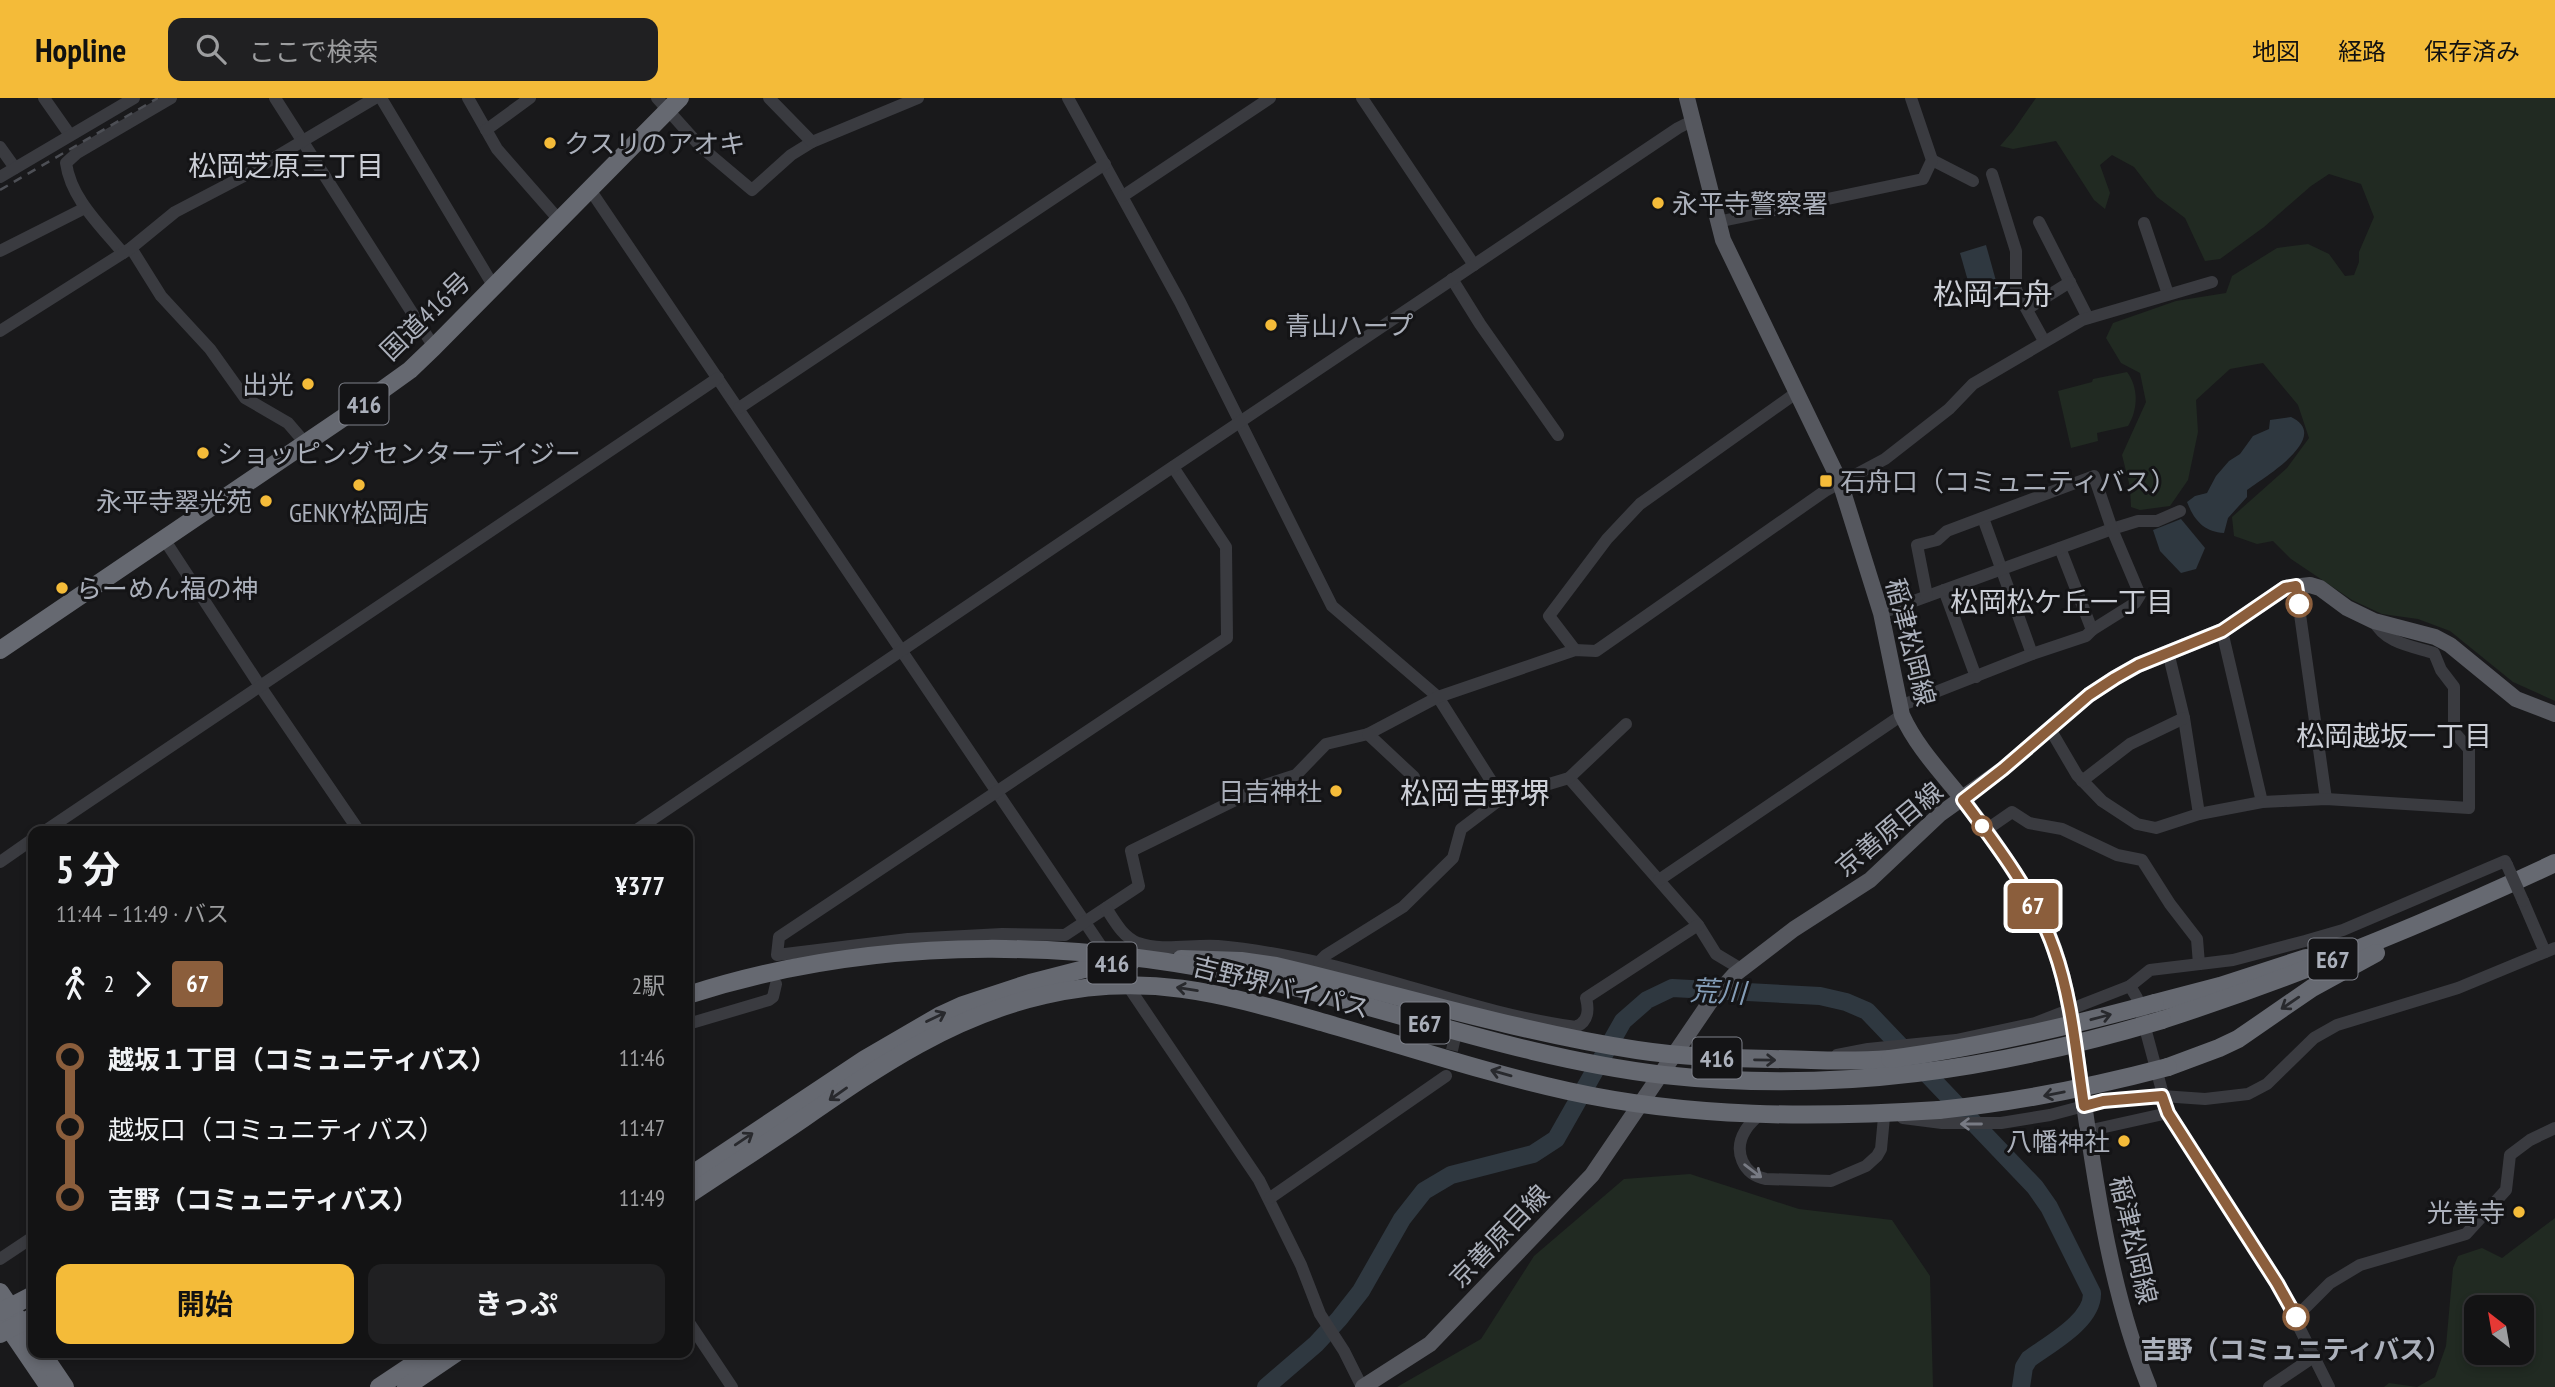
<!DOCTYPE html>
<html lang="ja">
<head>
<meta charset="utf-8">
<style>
	body { margin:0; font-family:"PT Sans Narrow","Noto Sans JP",sans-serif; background:#202022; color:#f1f3f6; height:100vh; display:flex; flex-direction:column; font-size:26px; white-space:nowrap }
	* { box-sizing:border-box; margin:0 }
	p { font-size:23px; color:#9d9ea0 }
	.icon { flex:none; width:38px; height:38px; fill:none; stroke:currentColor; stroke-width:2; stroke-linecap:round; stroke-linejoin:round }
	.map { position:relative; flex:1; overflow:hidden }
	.drawer { position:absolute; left:28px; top:728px; width:665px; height:532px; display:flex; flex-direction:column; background:#131314; border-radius:14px; box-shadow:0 4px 10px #0003,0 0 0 2px #323234 }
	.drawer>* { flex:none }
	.badge { padding:0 14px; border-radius:5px; font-size:24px; line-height:46px }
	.needle { width:46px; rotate:329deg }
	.fabs { position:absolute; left:2464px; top:1197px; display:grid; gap:14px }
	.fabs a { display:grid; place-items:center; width:70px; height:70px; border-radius:14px; background:#131314; box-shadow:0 4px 10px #0003,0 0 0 2px #323234; font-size:35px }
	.map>.badge { position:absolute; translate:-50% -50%; box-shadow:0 0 0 4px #fff }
	.legs { display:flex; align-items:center; gap:10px; height:77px; padding:0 28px; font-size:23px }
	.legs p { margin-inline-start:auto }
	.headline { display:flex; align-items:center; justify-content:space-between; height:119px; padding:0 28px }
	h1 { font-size:38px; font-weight:700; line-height:52px }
	.button { display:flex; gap:14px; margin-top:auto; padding:14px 28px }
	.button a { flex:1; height:80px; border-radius:14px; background:#f4bb39; color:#111; font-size:28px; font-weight:700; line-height:80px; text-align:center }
	.button a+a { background:#202022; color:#f1f3f6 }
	ul { padding:0 28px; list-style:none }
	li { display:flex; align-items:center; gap:24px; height:70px; font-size:26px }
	li i { display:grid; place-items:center; width:10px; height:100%; margin:0 9px; background:currentColor }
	li i::after { content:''; width:18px; height:18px; margin:-9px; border:5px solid; border-radius:50%; background:#131314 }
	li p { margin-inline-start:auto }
	li:first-child i { background:linear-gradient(#0000 50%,currentColor 0) }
	li:last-child i { background:linear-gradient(currentColor 50%,#0000 0) }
	header { display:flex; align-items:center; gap:42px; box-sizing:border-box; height:98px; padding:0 35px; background:#f4bb39; color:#111 }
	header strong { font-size:33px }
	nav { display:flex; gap:38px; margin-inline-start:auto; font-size:24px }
	.search { width:490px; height:63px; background:#202022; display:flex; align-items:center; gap:18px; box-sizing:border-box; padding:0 24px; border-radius:14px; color:#9d9ea0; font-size:26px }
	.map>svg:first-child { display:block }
	.green { fill:#212a22; fill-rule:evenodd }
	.water { fill:#2f3840 }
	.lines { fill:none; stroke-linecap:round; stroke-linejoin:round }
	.river { stroke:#2f3840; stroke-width:18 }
	.minor-tunnel { stroke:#36373b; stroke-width:12; stroke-dasharray:12 6; stroke-linecap:butt }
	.minor { stroke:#3a3b40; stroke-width:12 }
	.major { stroke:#56585f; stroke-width:16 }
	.highway { stroke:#666971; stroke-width:18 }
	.rail { stroke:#4d4f55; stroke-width:2.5; stroke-dasharray:9 7; stroke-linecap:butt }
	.minor-bridge { stroke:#3a3b40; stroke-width:12 }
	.highway-bridge { stroke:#666971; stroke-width:18 }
	.oneway { stroke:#28292d }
	.oneway2 { stroke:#787b84 }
	.line-1-casing { stroke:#fff; stroke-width:16 }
	.line-1 { stroke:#8b5e3c; stroke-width:10 }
	.poi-dot { fill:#f4bb39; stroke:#141416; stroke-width:2.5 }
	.stop-1-dot { fill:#fff; stroke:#8b5e3c; stroke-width:3.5 }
	.labels { text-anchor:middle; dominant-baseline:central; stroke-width:6; stroke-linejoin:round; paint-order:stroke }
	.shield { fill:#141416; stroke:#7e818a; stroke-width:2 }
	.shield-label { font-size:24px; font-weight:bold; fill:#abb0bb }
	.poi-label { font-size:26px; fill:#abb0bb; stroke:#141416; text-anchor:start }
	.street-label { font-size:26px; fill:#abb0bb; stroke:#141416 }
	.stop-label { font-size:26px; font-weight:bold; fill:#abb0bb; stroke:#141416 }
	.neighbourhood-label { font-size:28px; fill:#cccfd7; stroke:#141416 }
	.water-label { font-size:28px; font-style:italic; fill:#839cb6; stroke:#141416 }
	.quarter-label { font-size:30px; fill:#cccfd7; stroke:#141416 }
</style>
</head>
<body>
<header>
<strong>Hopline</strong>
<div class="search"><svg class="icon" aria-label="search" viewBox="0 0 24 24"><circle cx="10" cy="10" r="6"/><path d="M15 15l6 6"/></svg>ここで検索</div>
<nav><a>地図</a><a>経路</a><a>保存済み</a></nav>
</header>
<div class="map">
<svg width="2555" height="1289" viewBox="0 0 2555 1289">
	<rect width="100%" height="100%" fill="#19191b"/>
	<g class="green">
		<polygon points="2036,0 2555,0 2555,603 2513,584 2450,533 2418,521 2382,516 2352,502 2291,461 2273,443 2257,446 2234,438 2232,419 2287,370 2309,340 2298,307 2263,265 2230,271 2196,302 2198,334 2188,382 2170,408 2140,412 2131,409 2130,389 2122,357 2146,304 2140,275 2121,265 2106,240 2113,225 2176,203 2226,195 2232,178 2277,150 2308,146 2329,156 2345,178 2354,177 2359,164 2359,154 2374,119 2361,86 2329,76 2311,88 2264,129 2220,161 2205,163 2185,120 2157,99 2134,69 2112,57 2100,67 2110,95 2105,111 2094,102 2056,43 2013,51 2000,48 2013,33"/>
		<path d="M2127,274C2139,290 2138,312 2128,328L2097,335L2098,343L2071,350L2058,293L2092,284L2093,281Z"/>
		<polygon points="1690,1076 1799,1111 1892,1122 1930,1178 1933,1289 1397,1289 1481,1241 1534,1158 1624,1081"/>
		<path d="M2555,1120V1289H2384L2389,1285L2417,1289L2435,1279L2446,1248L2453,1170L2458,1158L2482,1150L2502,1160ZM2476,1209H2522V1255H2476Z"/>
	</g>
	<g class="water">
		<polygon points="1986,147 1998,190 1972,197 1960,155"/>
		<path d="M2291,319C2333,339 2263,380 2247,392V399L2228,420L2224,435C2204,434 2194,422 2187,404L2195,398L2207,395L2216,378L2229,363L2240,356L2253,338L2269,331L2270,322Z"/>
		<polygon points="2181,421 2205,450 2196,471 2181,475 2160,453 2153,432"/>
	</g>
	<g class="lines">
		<path class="river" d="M1266,1289L1316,1246L1339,1221L1361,1193L1402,1121L1424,1093L1451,1077L1533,1056L1556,1041L1623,923L1647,902L1672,890L1820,898L1846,904L1867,913L2035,1089L2049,1109L2092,1195C2093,1223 2049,1246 2029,1261L2024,1269L2021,1289"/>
		<polyline class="minor-tunnel" points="1448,970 1458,926"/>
		<g class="minor">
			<polyline points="44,0 70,37"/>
			<polyline points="275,0 434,249"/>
			<polyline points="381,0 494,189"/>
			<polyline points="468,0 497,51 560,123"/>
			<polyline points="657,0 701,49 752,92 791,57 812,44 918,0"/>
			<polyline points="769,0 812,44"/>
			<polyline points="1068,0 1180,204 1332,508 1438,599 1502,700"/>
			<polyline points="1362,0 1474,167"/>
			<polyline points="486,32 530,0"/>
			<polyline points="0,49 15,70"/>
			<polyline points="1932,62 1973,83"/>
			<polyline points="1992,76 2016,153 2016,192 2044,243"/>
			<polyline points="0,79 134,0"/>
			<polyline points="591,93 1259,1082 1301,1167 1320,1216 1344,1253 1362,1289"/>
			<polyline points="1123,98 1270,0"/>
			<polyline points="1717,124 1923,81 1932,62 1911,0"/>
			<polyline points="2039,124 2088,220"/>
			<polyline points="2144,125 2168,196"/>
			<polyline points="131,150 161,198 210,251 245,300 288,325 306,346"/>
			<polyline points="0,153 85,110"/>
			<path d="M123,155C101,128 71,101 66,65L77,55L171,0"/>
			<polyline points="1452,181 1480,226 1558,337"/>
			<polyline points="2027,211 2070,184"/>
			<polyline points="0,233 131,150 175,114 242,79 375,0"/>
			<polyline points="739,310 1105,66"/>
			<polyline points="1173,369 1226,449 1227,540 779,839 777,857 908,841 1002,836 1065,837 1139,788 1131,753 1268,686 1296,677 1326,646 1368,636 1438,599 1575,552 1596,553 1825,393 1885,361 1949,311 1973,286 2082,222 2212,184"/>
			<polyline points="1983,420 2032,556"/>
			<polyline points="164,441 260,588 359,733"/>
			<polyline points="2060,450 2092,532"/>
			<polyline points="2296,488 2326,701"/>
			<polyline points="1944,492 1976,579"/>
			<polyline points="1881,515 2112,431 2138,423 2157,423 2180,413"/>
			<polyline points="2222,533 2262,704"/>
			<polyline points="1575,552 1549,518 1607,441 1640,406 1796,295"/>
			<polyline points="2168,554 2184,620 2199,716"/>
			<polyline points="1900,608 2032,556 2086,538 2092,532 2135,505 2140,497 2112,431 2094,378 1947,433 1937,442 1917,447 1927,498"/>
			<path d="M2050,631L2077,677L2102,703L2137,726L2156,730L2199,716L2262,704L2326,701L2469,710V651L2454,634V589L2441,572L2434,555C2411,548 2385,545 2374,523"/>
			<polyline points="1368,636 1414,679"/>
			<polyline points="1569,680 1698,827 1716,856 1741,871"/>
			<polyline points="2082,683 2130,646 2184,620"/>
			<polyline points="1986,732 2012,714 2029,725 2062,731 2117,757 2142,762 2170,806 2197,841 2199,866"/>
			<polyline points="45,733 718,280"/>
			<path d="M635,733C981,496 1330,264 1678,30L1692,23"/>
			<polyline points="0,764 33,741"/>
			<polyline points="1659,782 1902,617"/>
			<polyline points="2523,803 2545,854"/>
			<path d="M1106,810C1115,824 1123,839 1138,845C1163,854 1192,846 1218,848C1243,850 1267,854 1292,859C1388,877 1479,916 1576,929C1589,923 1589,912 1586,900L1698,827"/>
			<polyline points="1319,864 1326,857 1403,809 1453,760 1461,731 1502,700 1569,680 1626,626"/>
			<polyline points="2130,888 2137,900 2168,1015 2277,1185 2329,1289"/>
			<polyline points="688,926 769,902 773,899 776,886"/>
			<polyline points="1837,957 1868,951 1956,942 2035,925 2130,888 2150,872 2233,862 2305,843 2343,832 2505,763 2507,767"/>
			<path d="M1759,1017C1754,1022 1748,1027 1745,1033C1733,1053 1743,1077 1766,1081L1831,1083L1866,1068L1877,1058L1881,1051L1884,1019"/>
			<polyline points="1903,1020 1942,1025 2001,1025 2050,1017 2103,1003 2162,998 2205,1001 2248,996 2267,986 2314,940 2337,927 2458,890 2555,850"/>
			<polyline points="2087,1033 2168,1015"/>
			<polyline points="1270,1100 1446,978"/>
			<polyline points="0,1161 33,1139"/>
			<polyline points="2296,1219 2330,1185 2360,1167 2466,1136 2506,1092 2510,1057 2530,1042 2555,1030"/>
			<polyline points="688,1223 732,1289"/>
			<polyline points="2269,1289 2315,1258"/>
		</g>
		<g class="major">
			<path d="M1687,0L1723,142L1840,384L1881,515L1902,617C1917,650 1942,675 1964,703C1995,743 2039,806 2055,853C2071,900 2075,951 2083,999C2097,1097 2112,1197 2149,1289"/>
			<polyline points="1363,1289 1430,1246 1592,1077 1710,904 1734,877 1794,831 1870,782 1940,716 2003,671 2089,597 2115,580 2138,567 2222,533 2285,490 2310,487 2320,490 2347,510 2374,523 2435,539 2450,547 2516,601 2555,616"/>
		</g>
		<g class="highway">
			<polyline points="0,552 353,313 410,272 434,249 680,0"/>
			<path d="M1181,861L1241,863L1276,868C1396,896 1514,933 1637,952C1696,961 1751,960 1811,962C1838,963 1863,963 1890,961"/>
			<polyline points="2155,905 2220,888 2306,860"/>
			<path d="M2162,922C2297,878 2427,825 2555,765"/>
			<polyline points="2168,969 2219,950 2238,941 2312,890 2376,855"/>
			<polyline points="688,1079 865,961 939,918 963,907 1030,885 1096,868 1132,863"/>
			<path d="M688,1097C727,1071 766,1046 804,1020C881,967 952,918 1045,897C1149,873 1226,897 1325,925C1406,948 1486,975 1568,993C1690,1020 1815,1020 1939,1012"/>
			<polyline points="0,1194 33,1243"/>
			<polyline points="0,1217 49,1289"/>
			<polyline points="42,1255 65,1289"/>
			<polyline points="379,1289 430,1255"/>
			<polyline points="406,1289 456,1255"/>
		</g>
		<polyline class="rail" points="0,92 158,0"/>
		<polyline class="minor-bridge" points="2507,767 2523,803"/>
		<g class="highway-bridge">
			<path d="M688,897C883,834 1092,840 1290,888C1415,919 1536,962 1664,977C1838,996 1997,971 2162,922"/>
			<path d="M1890,961C1981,949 2067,929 2155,905"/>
			<path d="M1939,1012C2017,1004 2092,989 2168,969"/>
			<polyline points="0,1214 33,1197"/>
			<polyline points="0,1236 33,1219"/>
		</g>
	</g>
	<defs><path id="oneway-shaft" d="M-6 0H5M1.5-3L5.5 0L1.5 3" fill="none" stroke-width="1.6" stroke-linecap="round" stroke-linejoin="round" transform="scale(1.75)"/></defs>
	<g class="oneway">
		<use href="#oneway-shaft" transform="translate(1187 891) rotate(-171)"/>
		<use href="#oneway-shaft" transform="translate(2290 905) rotate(146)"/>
		<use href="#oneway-shaft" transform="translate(936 919) rotate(-26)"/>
		<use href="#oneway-shaft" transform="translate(2101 919) rotate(-15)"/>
		<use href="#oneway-shaft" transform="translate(1765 962) rotate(1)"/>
		<use href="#oneway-shaft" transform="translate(1501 975) rotate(-164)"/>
		<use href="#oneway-shaft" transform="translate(838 996) rotate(145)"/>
		<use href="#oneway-shaft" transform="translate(2054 996) rotate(169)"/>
		<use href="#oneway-shaft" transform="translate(744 1041) rotate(-34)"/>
	</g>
	<g class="oneway2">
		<use href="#oneway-shaft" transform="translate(1971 1026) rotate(180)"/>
		<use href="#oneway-shaft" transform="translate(1753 1073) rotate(37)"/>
	</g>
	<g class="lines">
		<g class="line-1-casing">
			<path id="line-1" d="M2296,1219L2277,1185L2168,1015L2162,998L2103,1003L2084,1008C2076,956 2072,901 2054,851C2036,799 1996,746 1963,702L2003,671L2089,597L2115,580L2138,567L2222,533L2285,490L2296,488L2299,506"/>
		</g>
		<use href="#line-1" class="line-1"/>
	</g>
	<g class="poi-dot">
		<circle cx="550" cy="45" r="7"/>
		<circle cx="1658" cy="105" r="7"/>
		<circle cx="1271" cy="227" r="7"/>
		<circle cx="308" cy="286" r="7"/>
		<circle cx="203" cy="355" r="7"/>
		<rect x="1819" y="376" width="14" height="14" rx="3.5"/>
		<circle cx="359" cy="387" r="7"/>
		<circle cx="266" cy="403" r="7"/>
		<circle cx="62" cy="490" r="7"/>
		<circle cx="1336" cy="693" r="7"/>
		<circle cx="2124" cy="1043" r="7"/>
		<circle cx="2519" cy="1114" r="7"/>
	</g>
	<g class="stop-1-dot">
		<circle cx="2299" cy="506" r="12"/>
		<circle cx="1982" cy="728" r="9"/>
		<circle cx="2296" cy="1219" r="12"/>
	</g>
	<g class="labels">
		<g class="shield">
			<rect x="339.5" y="285.5" width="49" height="41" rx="5"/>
			<rect x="2308.5" y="840.5" width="49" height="41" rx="5"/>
			<rect x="1087.5" y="844.5" width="49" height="41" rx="5"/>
			<rect x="1400.5" y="904.5" width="49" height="41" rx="5"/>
			<rect x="1692.5" y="939.5" width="49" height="41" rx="5"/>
		</g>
		<g class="shield-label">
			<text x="364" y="306">416</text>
			<text x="2333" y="861">E67</text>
			<text x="1112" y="865">416</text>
			<text x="1425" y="925">E67</text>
			<text x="1717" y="960">416</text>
		</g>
		<g class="poi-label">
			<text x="564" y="45">クスリのアオキ</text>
			<text x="1672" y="105">永平寺警察署</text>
			<text x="1285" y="227">青山ハープ</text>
			<text x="294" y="286" text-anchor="end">出光</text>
			<text x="217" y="355">ショッピングセンターデイジー</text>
			<text x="1840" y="383">石舟口（コミュニティバス）</text>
			<text x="252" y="403" text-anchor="end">永平寺翠光苑</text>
			<text x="359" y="414" text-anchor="middle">GENKY松岡店</text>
			<text x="76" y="490">らーめん福の神</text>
			<text x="1322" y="693" text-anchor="end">日吉神社</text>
			<text x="2110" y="1043" text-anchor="end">八幡神社</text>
			<text x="2505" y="1114" text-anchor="end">光善寺</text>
		</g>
		<g class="street-label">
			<text transform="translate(425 218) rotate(-44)">国道416号</text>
			<text transform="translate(1911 544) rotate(76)">稲津松岡線</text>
			<text transform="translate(1889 731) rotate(-40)">京善原目線</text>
			<text transform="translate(1281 889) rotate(14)">吉野堺バイパス</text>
			<text transform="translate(1499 1138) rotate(-46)">京善原目線</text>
			<text transform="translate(2134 1142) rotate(77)">稲津松岡線</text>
		</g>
		<g class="stop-label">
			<text x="2296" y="1251">吉野（コミュニティバス）</text>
		</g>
		<g class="neighbourhood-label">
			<text x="286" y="67">松岡芝原三丁目</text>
			<text x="2062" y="503">松岡松ケ丘一丁目</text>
			<text x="2394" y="637">松岡越坂一丁目</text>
		</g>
		<g class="water-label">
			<text transform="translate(1718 893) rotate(3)">荒川</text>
		</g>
		<g class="quarter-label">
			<text x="1993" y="195">松岡石舟</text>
			<text x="1475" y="694">松岡吉野堺</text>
		</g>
	</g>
</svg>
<div class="fabs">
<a><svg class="needle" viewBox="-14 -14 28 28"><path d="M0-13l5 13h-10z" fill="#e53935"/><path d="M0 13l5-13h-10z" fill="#9d9ea0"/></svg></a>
</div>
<b class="badge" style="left:2033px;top:808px;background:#8b5e3c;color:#fff">67</b>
<section class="drawer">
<div class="headline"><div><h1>5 分</h1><p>11:44 – 11:49 · バス</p></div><b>¥377</b></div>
<div class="legs"><svg class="icon" aria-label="walk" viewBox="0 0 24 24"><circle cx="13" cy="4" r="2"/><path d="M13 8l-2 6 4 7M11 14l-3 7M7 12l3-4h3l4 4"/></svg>2<svg class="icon" aria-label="forward" viewBox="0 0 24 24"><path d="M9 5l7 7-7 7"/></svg><b class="badge" style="background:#8b5e3c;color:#fff">67</b><p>2駅</p></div>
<ul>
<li><i style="color:#8b5e3c"></i><b>越坂１丁目（コミュニティバス）</b><p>11:46</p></li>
<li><i style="color:#8b5e3c"></i><span>越坂口（コミュニティバス）</span><p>11:47</p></li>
<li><i style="color:#8b5e3c"></i><b>吉野（コミュニティバス）</b><p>11:49</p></li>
</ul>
<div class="button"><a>開始</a><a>きっぷ</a></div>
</section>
</div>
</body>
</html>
